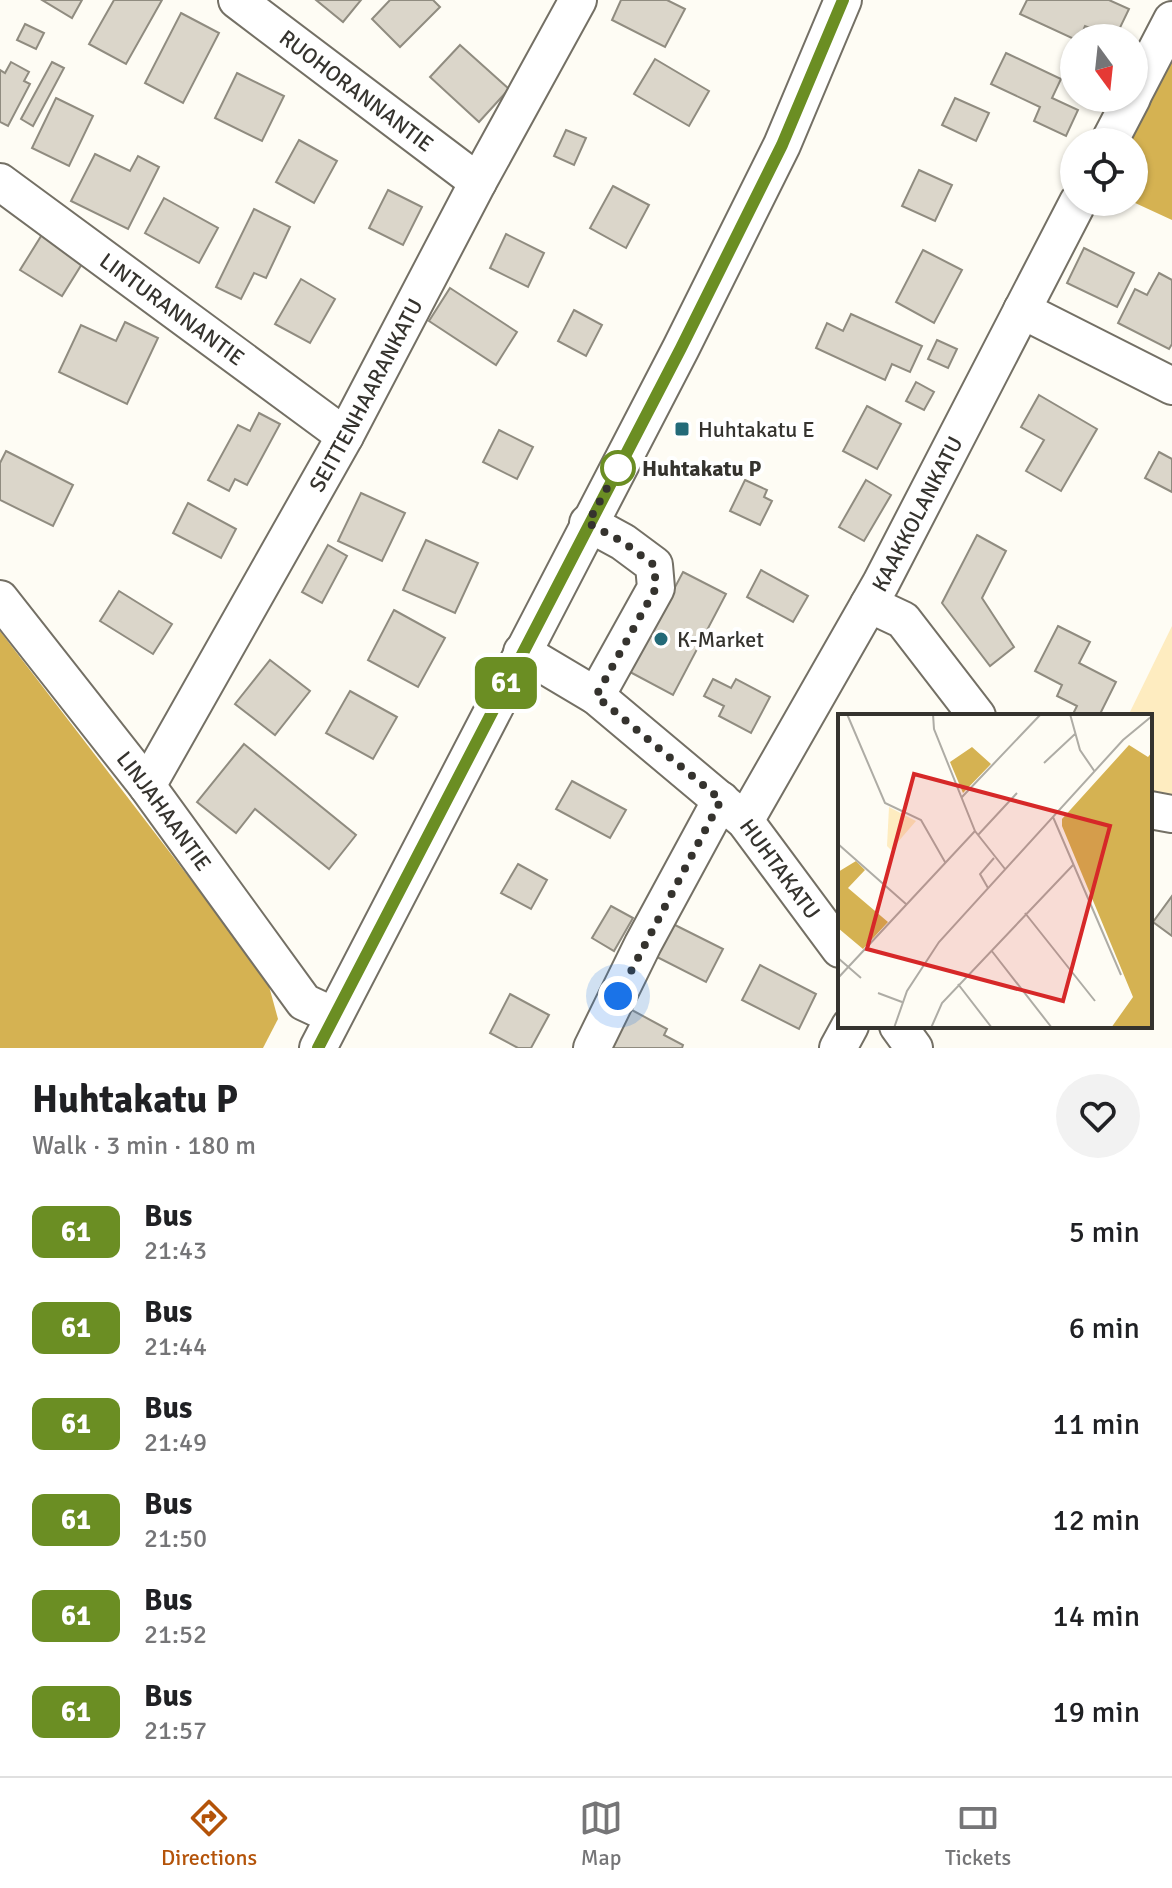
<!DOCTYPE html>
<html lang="en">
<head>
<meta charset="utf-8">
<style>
	body { margin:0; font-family:Signika,sans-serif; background:#f2f2f2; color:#202124; height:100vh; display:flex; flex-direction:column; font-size:30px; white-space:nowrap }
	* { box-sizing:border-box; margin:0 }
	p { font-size:26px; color:#757577 }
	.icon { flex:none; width:44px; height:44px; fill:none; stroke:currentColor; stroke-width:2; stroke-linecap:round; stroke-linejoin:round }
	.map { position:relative; height:1048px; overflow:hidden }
	.details { display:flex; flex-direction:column; background:#fff; flex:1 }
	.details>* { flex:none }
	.badge { padding:0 16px; border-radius:12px; font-size:28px; line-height:52px }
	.needle { width:52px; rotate:165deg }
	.tools { position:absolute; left:1060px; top:24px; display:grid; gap:16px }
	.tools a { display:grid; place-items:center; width:88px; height:88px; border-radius:50%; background:#fff; box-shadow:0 2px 6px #0004; font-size:40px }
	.you { position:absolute; width:40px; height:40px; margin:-20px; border:6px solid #fff; border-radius:50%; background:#1a73e8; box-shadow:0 0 0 12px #1a73e833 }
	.map>.badge { position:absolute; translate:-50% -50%; box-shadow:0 0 0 4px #fff }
	.round { display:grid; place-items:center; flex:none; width:84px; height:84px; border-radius:42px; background:#f2f2f2 }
	.headline { display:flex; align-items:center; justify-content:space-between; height:136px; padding:0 32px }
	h1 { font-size:38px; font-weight:800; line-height:60px }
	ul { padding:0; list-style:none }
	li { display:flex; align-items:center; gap:24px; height:96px; padding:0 32px }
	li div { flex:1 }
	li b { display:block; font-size:30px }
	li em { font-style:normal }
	li .badge { min-width:88px; font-weight:700; text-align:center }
	.menu { display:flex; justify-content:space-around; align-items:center; height:112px; border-top:2px solid #e0e0e0; background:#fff; font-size:22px; color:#757577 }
	.menu a { display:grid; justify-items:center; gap:4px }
	.menu .on { color:#b45309 }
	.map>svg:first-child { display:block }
	.green { fill:#feecc0 }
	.forest { fill:#d5b252 }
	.building { fill:#dbd6ca; stroke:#908c80; stroke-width:2 }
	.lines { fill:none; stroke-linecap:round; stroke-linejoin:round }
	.minor-casing { stroke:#747065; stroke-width:40 }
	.minor { stroke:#fff; stroke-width:36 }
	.line-casing { stroke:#fff; stroke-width:18 }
	.line { stroke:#6b8e23; stroke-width:12 }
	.walk { stroke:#35332e; stroke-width:8; stroke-dasharray:0 14.4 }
	.poi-dot { fill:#236a78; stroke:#fff; stroke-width:3 }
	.stop-dot { fill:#fff; stroke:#6b8e23; stroke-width:4 }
	.labels { text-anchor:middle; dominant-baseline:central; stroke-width:8; stroke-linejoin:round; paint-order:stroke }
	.street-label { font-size:22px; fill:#35332e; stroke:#fff }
	.poi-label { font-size:22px; fill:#35332e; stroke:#fff; text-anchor:start }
	.stop-label { font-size:22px; font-weight:bold; fill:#35332e; stroke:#fff; text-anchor:start }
	.inset-road { fill:none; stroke:#aeaca5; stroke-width:2 }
	.view { fill:#d62828; fill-opacity:0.15; stroke:#d62828; stroke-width:4 }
	.inset-edge { fill:none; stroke:#35332e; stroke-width:4 }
</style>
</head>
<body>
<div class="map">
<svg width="1172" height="1048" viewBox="0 0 1172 1048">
	<rect width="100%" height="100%" fill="#fefcf4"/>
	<polygon class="green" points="1172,626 1172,805 1150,801 1150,716 1128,716"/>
	<g class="forest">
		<polygon points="1172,35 1172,220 1133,202 1134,142 1116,142"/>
		<polygon points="0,631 267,979 278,1019 263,1048 0,1048"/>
	</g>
	<g class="building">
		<polygon points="42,0 82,0 72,18"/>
		<polygon points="114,0 162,0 126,64 89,44"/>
		<polygon points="316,0 361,0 343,22"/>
		<polygon points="390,0 433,0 440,7 400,47 372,19"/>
		<polygon points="621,0 667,0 685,9 665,47 612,20"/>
		<polygon points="1027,0 1109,0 1129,9 1115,38 1085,26 1080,38 1074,39 1020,14"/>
		<polygon points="181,13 219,33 183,103 145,83"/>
		<polygon points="25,24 44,33 36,49 17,40"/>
		<polygon points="460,45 509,89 479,122 430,77"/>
		<polygon points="1006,53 1061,79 1052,98 1078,110 1066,136 1034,121 1040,107 991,84"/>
		<polygon points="655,59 709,91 689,126 634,94"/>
		<polygon points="11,62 29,72 24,81 30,84 8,126 0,122 0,70 5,73"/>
		<polygon points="52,62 64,68 33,126 21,119"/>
		<polygon points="237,73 284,96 262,141 215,118"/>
		<polygon points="56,98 93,116 69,166 32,148"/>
		<polygon points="955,98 989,113 976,141 942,125"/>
		<polygon points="566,130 586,138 574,165 554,156"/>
		<polygon points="299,140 337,161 314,203 276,182"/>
		<polygon points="95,154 130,171 138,156 159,167 128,229 71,201"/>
		<polygon points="919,170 952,185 935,221 902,206"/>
		<polygon points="613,186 649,205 626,248 590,228"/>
		<polygon points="388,190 422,207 403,245 369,228"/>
		<polygon points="164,198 218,228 199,263 145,233"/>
		<polygon points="254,209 290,227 266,278 254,273 241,299 216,287"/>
		<polygon points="43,233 85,259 62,296 20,270"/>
		<polygon points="506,234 544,253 528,287 490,268"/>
		<polygon points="1084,248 1134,273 1117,307 1067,283"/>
		<polygon points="923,250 962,270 934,323 896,302"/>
		<polygon points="1159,273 1172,280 1172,344 1169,349 1118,323 1135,289 1147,295"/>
		<polygon points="301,279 335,299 310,343 275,324"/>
		<polygon points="450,288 517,332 496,365 429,321"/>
		<polygon points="574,310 602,325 586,356 558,341"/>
		<polygon points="851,314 922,346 910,372 892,364 885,380 816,348 827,323 843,331"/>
		<polygon points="125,322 158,338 127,404 59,372 81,325 116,341"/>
		<polygon points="937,340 957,349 948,368 928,359"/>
		<polygon points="916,382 934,392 924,410 906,401"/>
		<polygon points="1039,395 1097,429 1061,491 1026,471 1044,440 1021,427"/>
		<polygon points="867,406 901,424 877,469 843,451"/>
		<polygon points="259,413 280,424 247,485 235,479 229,491 208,480 238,425 250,431"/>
		<polygon points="499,430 533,447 517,479 483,462"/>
		<polygon points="6,451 73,485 53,526 0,500 0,463"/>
		<polygon points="1159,452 1172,459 1172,492 1145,478"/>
		<polygon points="745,480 767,490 764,497 772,501 760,525 730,511"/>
		<polygon points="866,480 891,495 864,541 839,527"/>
		<polygon points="361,493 405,513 382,561 338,541"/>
		<polygon points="188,503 236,529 221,558 173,533"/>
		<polygon points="977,535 1006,551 982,598 1014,647 990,666 942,603"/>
		<polygon points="426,540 478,563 455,613 403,590"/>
		<polygon points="328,545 347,556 322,603 302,592"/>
		<polygon points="761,570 808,596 793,622 747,597"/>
		<polygon points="683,572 726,594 673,695 630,672"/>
		<polygon points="119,591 172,624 153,654 100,621"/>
		<polygon points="394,610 445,638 418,687 368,660"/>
		<polygon points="1058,626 1090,642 1079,663 1116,682 1099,716 1072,716 1077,706 1057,696 1062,685 1035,671"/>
		<polygon points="270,660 310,691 275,735 235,704"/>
		<polygon points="713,679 731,688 736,679 770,697 751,733 719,716 724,706 704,696"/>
		<polygon points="350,691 397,717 373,759 326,733"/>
		<polygon points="244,744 356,835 329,869 255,809 236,833 197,802"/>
		<polygon points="572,781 626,810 610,838 556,809"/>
		<polygon points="518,864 547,880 531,909 501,893"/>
		<polygon points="1172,896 1172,936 1153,922"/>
		<polygon points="611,906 633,918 614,951 592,938"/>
		<polygon points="673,924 723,949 706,982 657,957"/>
		<polygon points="760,965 816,994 799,1029 742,1000"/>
		<polygon points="510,994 549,1015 531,1048 518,1048 490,1033"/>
		<polygon points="630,1009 667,1029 664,1035 683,1045 682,1048 609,1048"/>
	</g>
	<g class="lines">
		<g class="minor-casing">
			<g id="minor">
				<path id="s1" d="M237,0L478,182"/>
				<polyline points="1134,93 1172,20"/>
				<polyline points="1109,142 1132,98"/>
				<path id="s2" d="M0,182L345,436"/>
				<polyline points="1022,310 1172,386"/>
				<polyline points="588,523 623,542 654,565 656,588 596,696"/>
				<path id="s3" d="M0,599L147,786L304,1002L334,1016"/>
				<polyline points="869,604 903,620 977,716"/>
				<path id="s4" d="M522,652L596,696L745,821L840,949"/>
				<path id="s5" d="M147,786L345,436L478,182L578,0"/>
				<polyline points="1150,810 1172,814"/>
				<path id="s6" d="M745,821L881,583L1078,202"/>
				<polyline points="898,1026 914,1048"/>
				<polyline points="318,1048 681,348 782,145 843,0"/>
				<polyline points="592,1048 643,944 721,800"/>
				<polyline points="838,1048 850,1026"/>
			</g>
		</g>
		<use href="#minor" class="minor"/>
	</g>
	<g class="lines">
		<g class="line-casing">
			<polyline id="line" points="318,1048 681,348 782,145 843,0"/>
		</g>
		<use href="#line" class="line"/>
		<polyline class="walk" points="618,996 721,800 596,696 656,588 654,565 623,542 588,523 618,468"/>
	</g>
	<g class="poi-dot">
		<rect x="674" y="421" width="16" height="16" rx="4"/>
		<circle cx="661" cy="639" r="8"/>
	</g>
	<circle class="stop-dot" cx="618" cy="468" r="16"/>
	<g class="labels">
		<g class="street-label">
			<text stroke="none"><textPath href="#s1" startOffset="150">RUOHORANNANTIE</textPath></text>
			<text stroke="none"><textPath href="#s2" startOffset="214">LINTURANNANTIE</textPath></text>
			<text stroke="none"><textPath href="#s5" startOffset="448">SEITTENHAARANKATU</textPath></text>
			<text stroke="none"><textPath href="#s6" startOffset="352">KAAKKOLANKATU</textPath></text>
			<text stroke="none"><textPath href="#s3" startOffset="268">LINJAHAANTIE</textPath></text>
			<text stroke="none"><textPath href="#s4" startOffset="340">HUHTAKATU</textPath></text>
		</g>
		<g class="poi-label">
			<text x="698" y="429">Huhtakatu E</text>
			<text x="677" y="639">K-Market</text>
		</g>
		<g class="stop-label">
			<text x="642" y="468">Huhtakatu P</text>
		</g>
	</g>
	<g transform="translate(838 714)">
		<rect width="314" height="314" fill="#fefcf4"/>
		<path d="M51,93L78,107L53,136L49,132Z" fill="#feecc0"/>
		<path d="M291,31L310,43L314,38V314H273L295,283L224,112V105ZM134,33L153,50L125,79L112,48ZM18,147L27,156L10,174L50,208L25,235L0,214V158Z" fill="#d5b252"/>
		<path class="inset-road" d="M9,0L47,89L83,106L107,148M95,0L96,15L137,117L167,155M232,0L242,36L257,58M206,49L237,20M124,83L203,0M215,103L283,261M140,121L179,79M0,130L68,190M150,174L142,160L156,144M187,199L257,287M153,236L214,314M0,244L23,264M0,264L137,117M120,270L154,314M40,279L64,288M56,314L69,277L101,228L285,26L314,2M93,314L104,289L236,150"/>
		<path class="view" d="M76,60L272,112L225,287L29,235Z"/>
		<rect width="314" height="314" class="inset-edge"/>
	</g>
</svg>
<div class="tools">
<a><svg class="needle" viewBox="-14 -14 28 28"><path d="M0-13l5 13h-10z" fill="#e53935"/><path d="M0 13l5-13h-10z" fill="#757577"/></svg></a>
<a><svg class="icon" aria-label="locate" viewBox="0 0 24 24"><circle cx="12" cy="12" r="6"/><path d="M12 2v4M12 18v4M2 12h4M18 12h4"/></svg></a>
</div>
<div class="you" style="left:618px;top:996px"></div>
<b class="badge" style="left:506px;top:683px;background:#6b8e23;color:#fff">61</b>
</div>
<section class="details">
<div class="headline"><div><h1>Huhtakatu P</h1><p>Walk · 3 min · 180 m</p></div><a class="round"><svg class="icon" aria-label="heart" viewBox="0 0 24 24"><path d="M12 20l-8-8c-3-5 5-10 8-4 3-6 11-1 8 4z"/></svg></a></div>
<ul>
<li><span class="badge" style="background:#6b8e23;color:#fff">61</span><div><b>Bus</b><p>21:43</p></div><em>5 min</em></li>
<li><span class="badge" style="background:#6b8e23;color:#fff">61</span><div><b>Bus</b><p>21:44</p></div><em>6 min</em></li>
<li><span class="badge" style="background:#6b8e23;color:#fff">61</span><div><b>Bus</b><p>21:49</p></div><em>11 min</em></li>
<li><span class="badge" style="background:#6b8e23;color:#fff">61</span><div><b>Bus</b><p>21:50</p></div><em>12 min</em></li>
<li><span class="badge" style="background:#6b8e23;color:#fff">61</span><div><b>Bus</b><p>21:52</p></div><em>14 min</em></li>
<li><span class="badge" style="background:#6b8e23;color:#fff">61</span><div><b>Bus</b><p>21:57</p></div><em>19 min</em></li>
</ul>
</section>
<nav class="menu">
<a class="on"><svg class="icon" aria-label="directions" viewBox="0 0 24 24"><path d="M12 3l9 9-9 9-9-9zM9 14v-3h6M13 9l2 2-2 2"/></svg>Directions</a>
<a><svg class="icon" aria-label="map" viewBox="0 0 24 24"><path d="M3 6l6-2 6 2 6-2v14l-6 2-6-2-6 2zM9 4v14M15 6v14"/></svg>Map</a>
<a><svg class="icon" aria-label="tickets" viewBox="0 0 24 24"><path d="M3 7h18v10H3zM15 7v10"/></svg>Tickets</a>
</nav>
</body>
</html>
